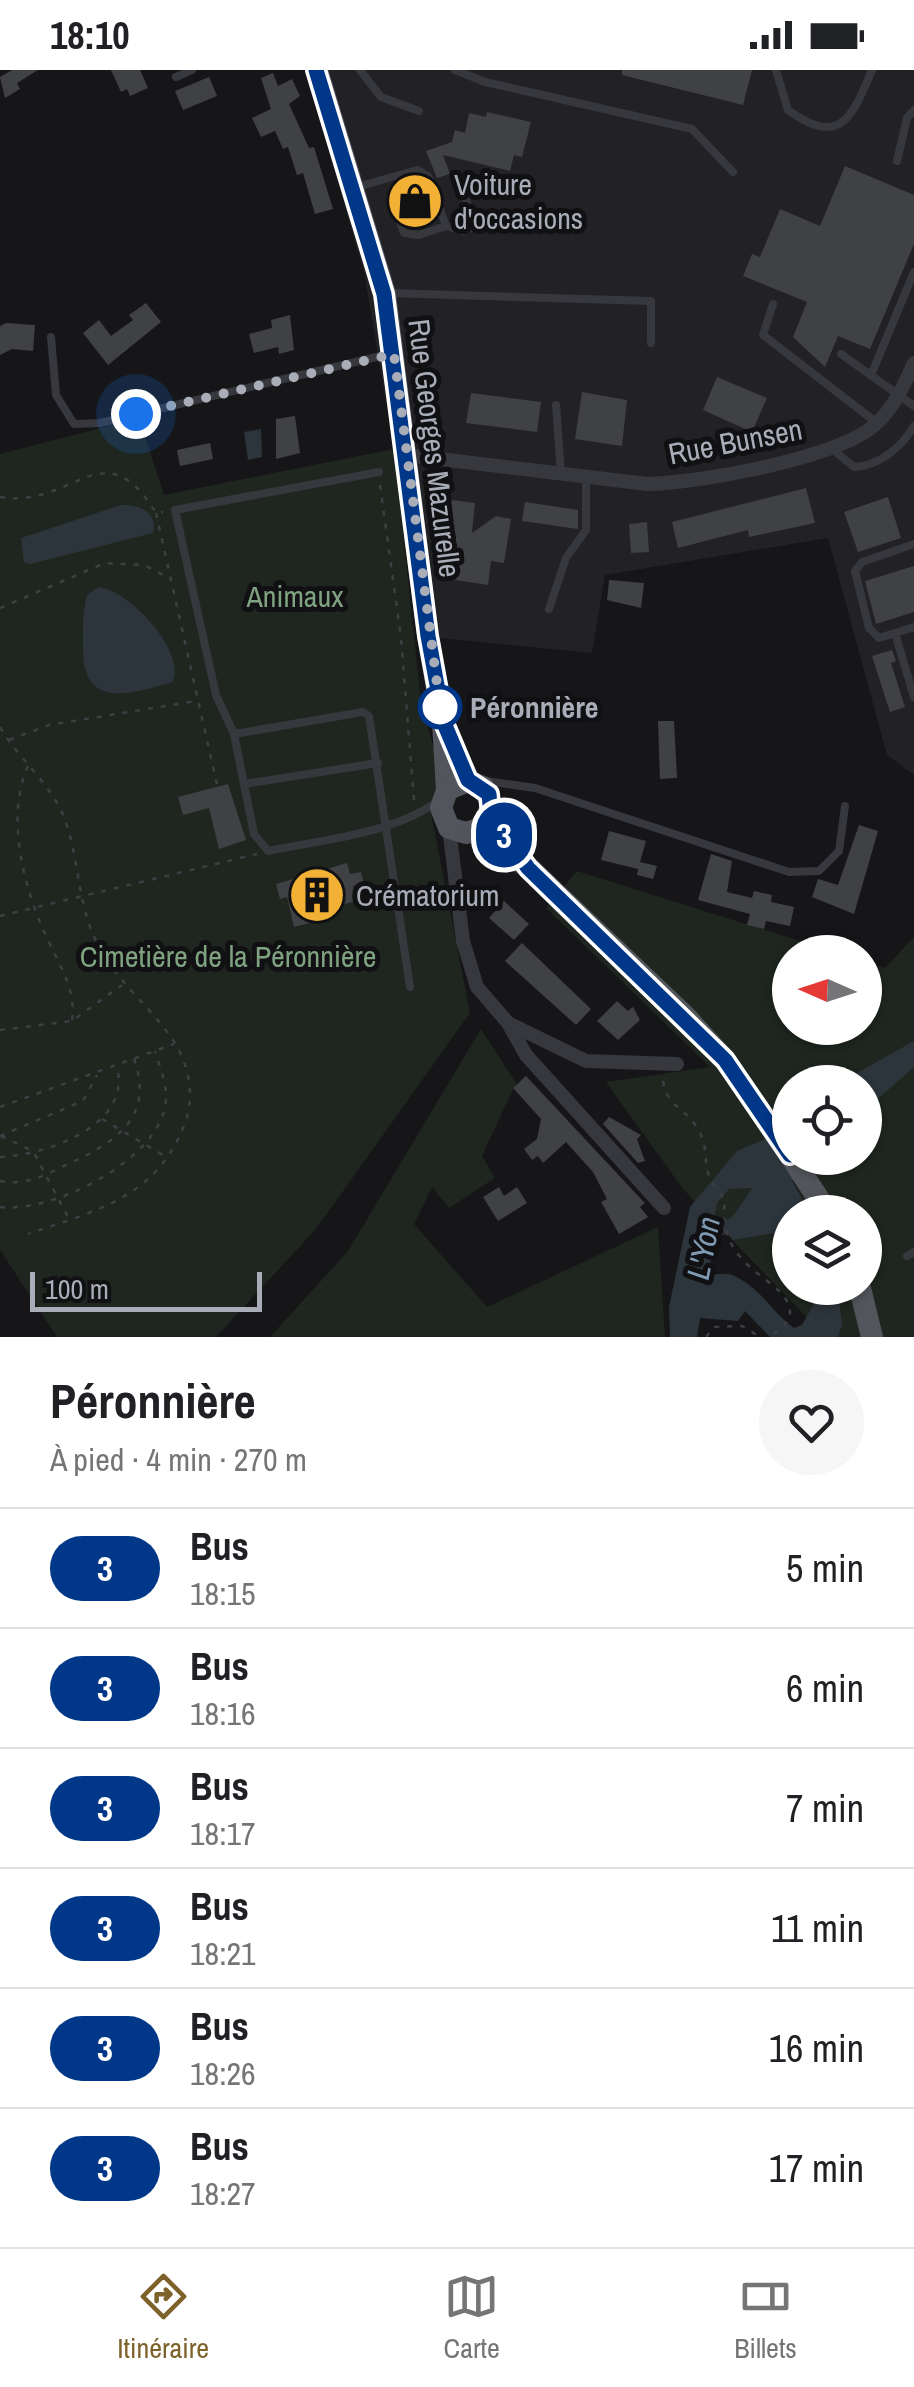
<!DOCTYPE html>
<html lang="fr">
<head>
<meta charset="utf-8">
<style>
	body { margin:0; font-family:"Archivo Narrow",sans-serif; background:#f6f6f6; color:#202124; height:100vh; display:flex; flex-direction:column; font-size:38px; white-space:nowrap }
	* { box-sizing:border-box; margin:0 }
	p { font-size:32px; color:#757577 }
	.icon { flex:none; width:55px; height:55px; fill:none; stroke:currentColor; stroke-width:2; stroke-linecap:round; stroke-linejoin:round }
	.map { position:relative; height:1267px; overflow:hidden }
	.details { display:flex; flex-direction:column; background:#fff; flex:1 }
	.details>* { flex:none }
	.badge { padding:0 20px; border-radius:32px; font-size:35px; line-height:65px }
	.needle { width:65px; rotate:273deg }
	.tools { position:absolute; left:772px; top:865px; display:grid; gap:20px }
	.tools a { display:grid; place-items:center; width:110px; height:110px; border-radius:50%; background:#fff; box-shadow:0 2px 8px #0004; font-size:50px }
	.scale { position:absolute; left:30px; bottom:25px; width:232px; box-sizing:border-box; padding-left:10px; border:5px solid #a8adb8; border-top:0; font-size:28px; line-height:35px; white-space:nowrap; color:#a8adb8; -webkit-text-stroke:8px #111113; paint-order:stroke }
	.you { position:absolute; width:50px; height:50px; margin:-25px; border:8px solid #fff; border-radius:50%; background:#1a73e8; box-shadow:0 0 0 15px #1a73e833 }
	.map>.badge { position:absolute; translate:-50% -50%; box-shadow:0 0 0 5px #fff }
	.round { display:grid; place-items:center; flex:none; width:105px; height:105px; border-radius:52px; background:#f6f6f6 }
	.summary { display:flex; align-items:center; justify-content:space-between; height:170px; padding:0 50px }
	h1 { font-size:48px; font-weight:700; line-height:75px }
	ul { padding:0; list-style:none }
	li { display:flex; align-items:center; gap:30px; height:120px; padding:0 50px; border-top:2px solid #e0e0e0 }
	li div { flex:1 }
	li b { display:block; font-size:38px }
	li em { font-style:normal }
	li .badge { min-width:110px; font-weight:700; text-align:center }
	.status { display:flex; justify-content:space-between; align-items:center; height:70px; padding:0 50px; background:#fff; direction:ltr }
	.status svg { height:28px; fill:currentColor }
	.dock { display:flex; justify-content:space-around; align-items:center; height:140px; border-top:2px solid #e0e0e0; background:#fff; font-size:28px; color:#757577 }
	.dock a { display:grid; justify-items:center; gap:5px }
	.dock .on { color:#7e622b }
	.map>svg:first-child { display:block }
	.built { fill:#222225 }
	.green { fill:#1e261f; fill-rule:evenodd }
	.water { fill:#2c353c; fill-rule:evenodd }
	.building { fill:#404145 }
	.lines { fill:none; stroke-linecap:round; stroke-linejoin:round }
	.path { stroke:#3d3f44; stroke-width:2.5; stroke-dasharray:5 8; stroke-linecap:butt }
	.lane { stroke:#37383d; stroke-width:8 }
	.street { stroke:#37383d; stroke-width:14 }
	.primary { stroke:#53555c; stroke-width:22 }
	.line-casing { stroke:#fff; stroke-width:22 }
	.line { stroke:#003788; stroke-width:15 }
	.walk { stroke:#a8adb8; stroke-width:10; stroke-dasharray:0 18 }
	.stop-dot { fill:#fff; stroke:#003788; stroke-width:5 }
	.labels { text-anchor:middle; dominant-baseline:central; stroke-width:10; stroke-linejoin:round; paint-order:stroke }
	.poi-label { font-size:30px; fill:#a8adb8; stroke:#111113; text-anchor:start }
	.street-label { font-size:30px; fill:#a8adb8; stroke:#111113 }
	.park-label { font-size:30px; fill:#7fa381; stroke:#111113 }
	.stop-label { font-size:30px; font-weight:bold; fill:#a8adb8; stroke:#111113; text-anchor:start }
	.water-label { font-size:32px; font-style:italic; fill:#7f9bb3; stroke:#111113 }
</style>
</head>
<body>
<div class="status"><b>18:10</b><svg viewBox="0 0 49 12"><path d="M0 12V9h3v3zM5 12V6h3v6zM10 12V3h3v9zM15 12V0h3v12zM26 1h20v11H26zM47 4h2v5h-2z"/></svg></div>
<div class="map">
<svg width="914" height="1267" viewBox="0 0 914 1267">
	<rect width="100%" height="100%" fill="#161618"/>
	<polygon class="built" points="305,0 914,0 914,705 887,685 828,468 605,505 592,583 440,568 414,376 394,379 364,202"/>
	<g class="green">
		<polygon points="139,348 164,425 394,379 421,632 439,698 431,743 470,943 316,1159 216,1267 57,1267 0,1180 0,384"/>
		<path d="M577,801L835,882H790V958H865V892L885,898L914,867V1267H826L683,1119L606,1012L710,997L546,838ZM790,1012H865V1088H790ZM790,1142H865V1218H790Z"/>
		<polygon points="481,959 516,1013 482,1086 495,1108 449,1138 432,1117 414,1154 487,1237 658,1157 665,1267 270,1267 348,1181"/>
	</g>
	<g class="water">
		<polygon points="261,359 262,387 248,390 244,362"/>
		<path d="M121,435C139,434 158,442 153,463L30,494L24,492L21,468Z"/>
		<path d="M99,517C130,521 186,581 173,612C133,623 84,641 83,581C83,562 82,543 87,525Z"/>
		<polygon points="914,971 914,997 865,1040 865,1012 841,1012"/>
		<path d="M790,1050V1088H825L792,1111L809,1142H790V1168L786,1161L733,1170L728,1163L714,1169L709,1203C718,1206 723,1202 732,1205C758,1215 772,1242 794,1258L802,1255L816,1230L811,1218H837L842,1254L838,1267H770L745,1241L738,1251L700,1248L697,1267H670L669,1237L690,1137L737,1081L767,1068ZM752,1118L734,1145L712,1160L717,1133L729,1119Z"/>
	</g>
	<g class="building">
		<polygon points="12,0 38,0 17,13 20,19 5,28 0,7"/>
		<polygon points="111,0 140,0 148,18 130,26 127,19 121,22"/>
		<polygon points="622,0 752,0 743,35 622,5"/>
		<polygon points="273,3 278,16 292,9 300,26 289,34 309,78 314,77 333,139 315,144 303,103 297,105 288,77 283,79 275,61 261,67 252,48 271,39 261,8"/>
		<polygon points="209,7 217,26 183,40 175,21"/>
		<polygon points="487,42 531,52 522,87 514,85 510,101 443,85 450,104 437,108 426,81 452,72 455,60 465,63 469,43 486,47"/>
		<polygon points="845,96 914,125 914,174 870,279 838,266 825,297 793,267 807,232 743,206 752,184 760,187 780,139 820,156"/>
		<polygon points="146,233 161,252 108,295 83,263 99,250 111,266 133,250 129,245"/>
		<polygon points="290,245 294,280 279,284 278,277 254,283 249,264 272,258 271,250"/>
		<polygon points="6,253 35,255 33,281 12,279 0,285 0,256"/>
		<polygon points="717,307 767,328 752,362 703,340"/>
		<polygon points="582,322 627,330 622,376 575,369"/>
		<polygon points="471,323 541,332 537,362 466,353"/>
		<polygon points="295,346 300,383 276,389 276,349"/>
		<polygon points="210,373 213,389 180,396 177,380"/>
		<polygon points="806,418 815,453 749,467 748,460 678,478 672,452"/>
		<polygon points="888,427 901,468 858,482 844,442"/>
		<polygon points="452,430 475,433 472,463 496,446 511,449 504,493 491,491 488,515 448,509 445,486"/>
		<polygon points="525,432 578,440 578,459 522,451"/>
		<polygon points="647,452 649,482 631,483 629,454"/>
		<polygon points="914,496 914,542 876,554 865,511"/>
		<polygon points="609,510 644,513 641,538 607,530"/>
		<polygon points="892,580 896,591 891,593 905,637 890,642 872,586"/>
		<polygon points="658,651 674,651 677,708 660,709"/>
		<polygon points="228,714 246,770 219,779 209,738 183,745 178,727"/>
		<polygon points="859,755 878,761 854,844 812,827 818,809 838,815"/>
		<polygon points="609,761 646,771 640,792 657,796 653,809 637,805 638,799 601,790"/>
		<polygon points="711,784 732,791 727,822 752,828 754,821 772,825 771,832 794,837 790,856 766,851 764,859 747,855 750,844 698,830"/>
		<polygon points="347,793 350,804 361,802 364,814 353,816 356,831 324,839 316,844 318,851 294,857 287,827 280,829 276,814"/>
		<polygon points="504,831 529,854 514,870 489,848"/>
		<polygon points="522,873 591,939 576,955 505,891"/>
		<polygon points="617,931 628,941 633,937 640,950 618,970 597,951"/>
		<polygon points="526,1006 641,1129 645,1133 640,1137 648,1147 619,1164 601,1132 607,1129 593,1102 566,1072 543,1093 538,1086 532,1090 524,1079 537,1069 541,1049 513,1018"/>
		<polygon points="609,1047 641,1065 637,1069 645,1091 638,1093 603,1054"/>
		<polygon points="499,1117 504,1126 517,1117 527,1133 498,1151 483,1127"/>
	</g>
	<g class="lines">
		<g class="path">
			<polyline points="380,415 401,568 414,730"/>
			<path d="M0,427C75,439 103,357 156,443L163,442"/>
			<polyline points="156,443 218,719"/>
			<polyline points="0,538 105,493 144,495 169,508"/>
			<path d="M0,657C19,690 52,714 65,750C80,791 77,835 98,875C117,912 150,936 173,970C188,993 195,1024 186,1050C159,1127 98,1140 28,1164"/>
			<polyline points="9,670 49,655 196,631"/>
			<path d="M28,696C5,748 24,820 48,870C61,898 76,920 72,951"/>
			<polyline points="0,846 257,784"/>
			<polyline points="0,960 72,951 122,915"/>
			<path d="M663,1011C667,1037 684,1037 696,1056C715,1084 694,1098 725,1129C715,1203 790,1207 790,1243C790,1253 777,1261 770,1267"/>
			<polyline points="0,1037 174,974"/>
			<polyline points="102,1049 168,1088"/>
			<polyline points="0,1066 83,1031 97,1005"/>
			<polyline points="1,1066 33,1081 69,1149"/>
			<path d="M0,1087C46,1085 132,1056 117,997"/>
			<path d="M0,1111C25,1116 46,1105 68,1094C115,1073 155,1047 134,989"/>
			<path d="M0,1137C51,1143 150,1094 164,1041C170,1020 161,1001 155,981"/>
			<polyline points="706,1267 714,1257 742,1256 760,1267"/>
		</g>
		<g class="lane">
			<polyline points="360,0 381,27 419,41"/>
			<polyline points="455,0 485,12 692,59 733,102"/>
			<path d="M776,0L788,40C841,79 853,45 872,0"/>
			<polyline points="176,7 192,0"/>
			<polyline points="897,91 907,48 914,40"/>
			<polyline points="357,117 417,100 428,106 446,156 419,165 404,163 391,126"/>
			<polyline points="446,156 463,161 473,157 462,113"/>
			<polyline points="389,223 651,231 651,273"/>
			<polyline points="773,234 763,265 877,353"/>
			<polyline points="51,267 56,325 74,354 100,353 389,284"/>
			<polyline points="841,284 914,336"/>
			<polyline points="871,305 914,202"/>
			<polyline points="556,335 561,403"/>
			<path d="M832,379L854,397C879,396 902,377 914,356"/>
			<path d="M379,402L175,440L216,625L234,664L254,764L268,781C321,770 391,764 435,733"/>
			<polyline points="914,474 862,492 855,501 869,558 879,568 895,563 914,627"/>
			<polyline points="549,539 566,488 586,460 586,408"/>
			<polyline points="895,563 914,557"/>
			<polyline points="234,664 363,642 369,646 410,917"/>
			<polyline points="486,711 535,718 789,802 819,801 839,781 845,736"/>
			<polyline points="244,714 378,693"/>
			<polyline points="907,1186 914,1182"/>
		</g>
		<g class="street">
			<path d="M407,385L647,414C698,413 841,388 877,353C895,336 904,315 914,293"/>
			<polyline points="449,758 463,871 477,917 508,953 526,985 664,1138"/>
			<polyline points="508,953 586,991 677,994"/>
		</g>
		<g class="primary">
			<polyline points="317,0 385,224 428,566 443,653 447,720"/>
			<polyline points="451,671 468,711 483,717 492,735 482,758 466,763 449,758 441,738 447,720 468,711"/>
			<polyline points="473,762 528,797 685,946 725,990 790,1085"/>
			<polyline points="792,1088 827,1142"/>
			<polyline points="860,1218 872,1267"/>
		</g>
	</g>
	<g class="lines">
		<g class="line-casing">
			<polyline id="line" points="316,0 384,224 428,566 444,653 468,710 489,724 491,745 528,798 725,990 790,1085"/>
		</g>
		<use href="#line" class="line"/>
		<polyline class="walk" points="136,344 394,284 440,637"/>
	</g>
	<defs>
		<g id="shop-disc" transform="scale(2.875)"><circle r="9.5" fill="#f2b134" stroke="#111113"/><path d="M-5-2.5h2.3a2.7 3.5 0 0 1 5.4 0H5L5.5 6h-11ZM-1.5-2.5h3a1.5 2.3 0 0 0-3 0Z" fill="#111"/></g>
		<g id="building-disc" transform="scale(2.875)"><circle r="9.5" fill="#f2b134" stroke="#111113"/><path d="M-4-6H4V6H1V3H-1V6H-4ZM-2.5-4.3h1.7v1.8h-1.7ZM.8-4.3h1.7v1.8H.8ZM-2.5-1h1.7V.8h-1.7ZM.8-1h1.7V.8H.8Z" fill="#111"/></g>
	</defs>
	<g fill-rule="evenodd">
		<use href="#shop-disc" x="415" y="131"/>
		<use href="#building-disc" x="317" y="825"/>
	</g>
	<circle class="stop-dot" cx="440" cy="637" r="20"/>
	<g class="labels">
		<g class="poi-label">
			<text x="454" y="114">Voiture<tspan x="454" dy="34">d'occasions</tspan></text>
			<text x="356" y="825">Crématorium</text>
		</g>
		<g class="street-label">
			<text transform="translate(735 371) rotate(-11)">Rue Bunsen</text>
			<text transform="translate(435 378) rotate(83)">Rue Georges Mazurelle</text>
		</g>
		<g class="park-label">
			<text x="295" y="526">Animaux</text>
			<text x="228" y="886">Cimetière de la Péronnière</text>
		</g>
		<g class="stop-label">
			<text x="470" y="637">Péronnière</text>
		</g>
		<g class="water-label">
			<text transform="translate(703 1178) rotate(-79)">L'Yon</text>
		</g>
	</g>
</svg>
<div class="tools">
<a><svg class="needle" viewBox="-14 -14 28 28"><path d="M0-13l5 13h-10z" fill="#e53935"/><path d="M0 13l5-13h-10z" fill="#757577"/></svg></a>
<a><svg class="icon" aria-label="locate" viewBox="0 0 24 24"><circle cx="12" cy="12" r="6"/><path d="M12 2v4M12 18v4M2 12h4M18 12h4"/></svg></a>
<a><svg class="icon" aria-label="layers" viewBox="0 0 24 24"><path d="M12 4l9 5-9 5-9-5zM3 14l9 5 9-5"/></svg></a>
</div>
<div class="scale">100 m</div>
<div class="you" style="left:136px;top:344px"></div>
<b class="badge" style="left:504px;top:765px;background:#003788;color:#fff">3</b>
</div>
<section class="details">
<div class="summary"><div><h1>Péronnière</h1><p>À pied · 4 min · 270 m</p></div><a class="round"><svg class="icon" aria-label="heart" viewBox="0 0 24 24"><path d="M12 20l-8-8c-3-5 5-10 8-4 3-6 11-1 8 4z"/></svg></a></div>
<ul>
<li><span class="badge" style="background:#003788;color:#fff">3</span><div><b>Bus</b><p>18:15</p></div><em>5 min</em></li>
<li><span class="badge" style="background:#003788;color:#fff">3</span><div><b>Bus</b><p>18:16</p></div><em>6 min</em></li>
<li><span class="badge" style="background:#003788;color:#fff">3</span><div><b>Bus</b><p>18:17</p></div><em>7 min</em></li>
<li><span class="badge" style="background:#003788;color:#fff">3</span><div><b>Bus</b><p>18:21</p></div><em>11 min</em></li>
<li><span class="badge" style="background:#003788;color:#fff">3</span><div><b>Bus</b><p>18:26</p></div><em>16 min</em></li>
<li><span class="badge" style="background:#003788;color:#fff">3</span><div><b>Bus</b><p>18:27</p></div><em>17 min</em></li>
</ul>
</section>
<nav class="dock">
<a class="on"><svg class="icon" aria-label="directions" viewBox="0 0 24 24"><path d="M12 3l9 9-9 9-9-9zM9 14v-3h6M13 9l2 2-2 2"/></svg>Itinéraire</a>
<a><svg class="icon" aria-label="map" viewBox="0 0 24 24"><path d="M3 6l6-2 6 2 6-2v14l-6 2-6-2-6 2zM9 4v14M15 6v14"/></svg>Carte</a>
<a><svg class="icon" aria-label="tickets" viewBox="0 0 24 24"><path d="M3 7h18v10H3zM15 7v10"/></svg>Billets</a>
</nav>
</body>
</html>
